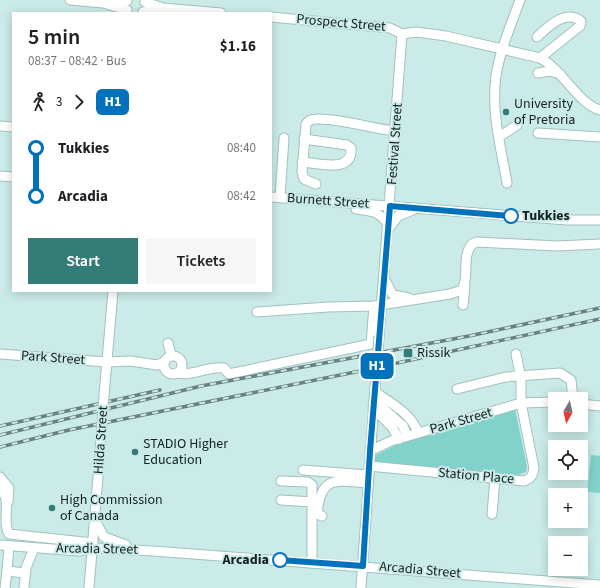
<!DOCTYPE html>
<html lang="en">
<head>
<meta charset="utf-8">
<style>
	body { margin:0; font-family:"Source Sans 3",sans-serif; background:#f6f6f6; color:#202124; height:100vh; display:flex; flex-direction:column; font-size:15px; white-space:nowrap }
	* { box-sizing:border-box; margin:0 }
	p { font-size:13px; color:#757577 }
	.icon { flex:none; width:22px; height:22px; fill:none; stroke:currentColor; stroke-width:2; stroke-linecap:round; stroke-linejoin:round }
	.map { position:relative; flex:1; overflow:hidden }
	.details { position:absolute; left:12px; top:12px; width:260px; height:280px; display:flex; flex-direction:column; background:#fff; border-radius:0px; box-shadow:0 2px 10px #0003 }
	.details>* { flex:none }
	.badge { padding:0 8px; border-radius:6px; font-size:14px; line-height:26px }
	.needle { width:26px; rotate:189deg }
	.controls { position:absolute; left:548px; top:392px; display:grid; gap:8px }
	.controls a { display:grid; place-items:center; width:40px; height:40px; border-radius:0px; background:#fff; box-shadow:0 2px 10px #0003; font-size:20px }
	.map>.badge { position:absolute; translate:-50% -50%; box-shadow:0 0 0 2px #fff }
	.legs { display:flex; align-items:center; gap:6px; height:44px; padding:0 16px; font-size:13px }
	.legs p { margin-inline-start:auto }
	.overview { display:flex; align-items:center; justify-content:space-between; height:68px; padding:0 16px }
	h1 { font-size:22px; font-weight:600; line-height:30px }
	.action { display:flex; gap:8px; margin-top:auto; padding:8px 16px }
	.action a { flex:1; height:46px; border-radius:0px; background:#337c77; color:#fff; font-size:16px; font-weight:600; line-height:46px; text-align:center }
	.action a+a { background:#f6f6f6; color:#202124 }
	ul { padding:0 16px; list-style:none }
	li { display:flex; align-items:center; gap:14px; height:48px; font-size:15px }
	li i { display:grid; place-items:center; width:6px; height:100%; margin:0 5px; background:currentColor }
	li i::after { content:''; width:10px; height:10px; margin:-5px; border:3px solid; border-radius:50%; background:#fff }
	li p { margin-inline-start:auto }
	li:first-child i { background:linear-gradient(#0000 50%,currentColor 0) }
	li:last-child i { background:linear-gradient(currentColor 50%,#0000 0) }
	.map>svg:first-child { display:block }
	.green { fill:#82d2cc }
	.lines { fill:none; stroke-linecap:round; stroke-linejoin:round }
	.minor-casing { stroke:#a1c1be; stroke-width:11 }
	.minor { stroke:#fff; stroke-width:9 }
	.rail-casing { stroke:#6b817f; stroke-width:3.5 }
	.rail { stroke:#caebe8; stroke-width:2; stroke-dasharray:6; stroke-linecap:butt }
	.minor-bridge-casing { stroke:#a1c1be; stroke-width:11; stroke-linecap:butt }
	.minor-bridge { stroke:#fff; stroke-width:9 }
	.line-1-casing { stroke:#fff; stroke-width:9 }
	.line-1 { stroke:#0072bc; stroke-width:6 }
	.poi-dot { fill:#337c77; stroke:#caebe8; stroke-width:1.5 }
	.stop-1-dot { fill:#fff; stroke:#0072bc; stroke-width:2 }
	.labels { text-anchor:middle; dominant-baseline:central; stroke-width:4; stroke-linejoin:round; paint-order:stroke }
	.street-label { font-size:14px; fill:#152120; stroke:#caebe8 }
	.poi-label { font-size:14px; fill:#152120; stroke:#caebe8; text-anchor:start }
	.stop-label { font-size:14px; font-weight:bold; fill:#152120; stroke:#caebe8; text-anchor:start }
</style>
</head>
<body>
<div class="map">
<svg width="600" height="588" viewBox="0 0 600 588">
	<rect width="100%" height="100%" fill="#caebe8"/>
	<g class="green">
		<polygon points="515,409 527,466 526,472 518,475 375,462 376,455 404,441 452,428"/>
		<polygon points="591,455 600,456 600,493 587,492"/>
	</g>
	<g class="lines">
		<g class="minor-casing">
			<g id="minor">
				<polyline points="70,0 103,3 127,10"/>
				<polyline points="108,2 127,1"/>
				<polyline points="145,2 163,8 221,13"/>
				<polyline points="143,12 162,8"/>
				<polyline points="271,17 390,28 402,34"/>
				<path d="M402,34L416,32L446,36L540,58C563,70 578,104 600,110"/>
				<path d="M537,37C548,27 565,9 581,21L580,26L540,58"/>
				<polyline points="538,73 550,71 560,74"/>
				<polyline points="0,126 13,127"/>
				<polyline points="538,133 600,137"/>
				<polyline points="499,137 517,125"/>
				<path d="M302,162C318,163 353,174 351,148L347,145L304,139"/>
				<polyline points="0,176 13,177"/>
				<path d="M507,183C501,148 491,112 496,76C500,50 511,25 520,0"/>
				<path d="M316,184L304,179L302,172L306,124C308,121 311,119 316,119C342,118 370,129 396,131"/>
				<polyline points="271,197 567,220 600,220"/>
				<polyline points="280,197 284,138"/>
				<path d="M356,209C373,211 378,211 389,225"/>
				<polyline points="389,228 398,216 413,210"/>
				<polyline points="385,280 393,295 409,298"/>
				<polyline points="463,305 465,285"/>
				<path d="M257,312L328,307L374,306L450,294L462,290C470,276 461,257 472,244L477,242L557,246L600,244"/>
				<polyline points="379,336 402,34"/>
				<polyline points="168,343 171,355"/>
				<polyline points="0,354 107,362 131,361 157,365 164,362"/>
				<circle cx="173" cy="365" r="9"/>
				<path d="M177,373C192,377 207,366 224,368L229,374L371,344L374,306"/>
				<polyline points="457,389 506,377 560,373 571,380 573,399"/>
				<path d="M375,392C391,403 412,414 418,433"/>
				<polyline points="104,395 113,291"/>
				<polyline points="374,400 403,426 407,436"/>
				<polyline points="581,404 600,406"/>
				<polyline points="373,408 392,427 399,439"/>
				<polyline points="370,451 391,441 521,403 555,402"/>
				<path d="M369,466L524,481C531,479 533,475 534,468L521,403V378L516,354"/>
				<polyline points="303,470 368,475"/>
				<polyline points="0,477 9,488 8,502"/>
				<polyline points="281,481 308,482 312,485 312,563"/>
				<path d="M0,489C13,501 1,520 9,534L93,543"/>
				<polyline points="281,500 313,502"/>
				<polyline points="492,514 495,478"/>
				<path d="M322,516L317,514C321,474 336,481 368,483"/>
				<polyline points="96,522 104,537 126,545"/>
				<polyline points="0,545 79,551 93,548 153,551 600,585"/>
				<polyline points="7,571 9,546"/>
				<polyline points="5,588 7,571 25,573"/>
				<polyline points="24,588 26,568 34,548"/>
				<polyline points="89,588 101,439"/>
				<polyline points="361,588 375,388"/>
			</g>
		</g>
		<use href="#minor" class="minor"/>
		<g class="rail-casing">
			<g id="rail">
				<polyline points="0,426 160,390"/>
				<polyline points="0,435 201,386 469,336 600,308"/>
				<polyline points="0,447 69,430 365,370 600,319"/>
			</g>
		</g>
		<use href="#rail" class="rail"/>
		<g class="minor-bridge-casing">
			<g id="minor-bridge">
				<polyline points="375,388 379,336"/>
				<polyline points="101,439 104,395"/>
			</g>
		</g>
		<use href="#minor-bridge" class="minor-bridge"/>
	</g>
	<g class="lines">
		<g class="line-1-casing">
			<polyline id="line-1" points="280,560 363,566 370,451 390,206 511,216"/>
		</g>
		<use href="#line-1" class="line-1"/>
	</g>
	<g class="poi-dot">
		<circle cx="506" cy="112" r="4"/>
		<rect x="403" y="348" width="10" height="10" rx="2"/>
		<circle cx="135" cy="452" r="4"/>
		<circle cx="52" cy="508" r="4"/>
	</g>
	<g class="stop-1-dot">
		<circle cx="511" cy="216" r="7"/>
		<circle cx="280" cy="560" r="7"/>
	</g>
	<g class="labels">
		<g class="street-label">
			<text transform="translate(341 23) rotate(5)">Prospect Street</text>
			<text transform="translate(395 144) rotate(-86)">Festival Street</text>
			<text transform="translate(328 201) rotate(4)">Burnett Street</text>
			<text transform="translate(53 358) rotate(4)">Park Street</text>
			<text transform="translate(461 421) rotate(-16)">Park Street</text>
			<text transform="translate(101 440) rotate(-86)">Hilda Street</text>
			<text transform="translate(476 476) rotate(5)">Station Place</text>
			<text transform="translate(97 549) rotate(1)">Arcadia Street</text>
			<text transform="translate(420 570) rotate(5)">Arcadia Street</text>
		</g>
		<g class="poi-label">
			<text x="514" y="104">University<tspan x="514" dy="16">of Pretoria</tspan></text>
			<text x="417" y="353">Rissik</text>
			<text x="143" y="444">STADIO Higher<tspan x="143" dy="16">Education</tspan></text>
			<text x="60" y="500">High Commission<tspan x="60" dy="16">of Canada</tspan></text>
		</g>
		<g class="stop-label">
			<text x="522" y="216">Tukkies</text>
			<text x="269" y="560" text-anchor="end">Arcadia</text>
		</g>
	</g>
</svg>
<div class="controls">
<a><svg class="needle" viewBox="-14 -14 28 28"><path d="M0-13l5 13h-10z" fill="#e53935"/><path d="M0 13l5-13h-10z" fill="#757577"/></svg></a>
<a><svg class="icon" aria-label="locate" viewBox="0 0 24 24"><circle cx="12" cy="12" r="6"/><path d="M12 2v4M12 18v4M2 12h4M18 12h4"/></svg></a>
<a>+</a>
<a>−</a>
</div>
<b class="badge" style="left:377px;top:366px;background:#0072bc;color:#fff">H1</b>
<section class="details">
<div class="overview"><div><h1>5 min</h1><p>08:37 – 08:42 · Bus</p></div><b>$1.16</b></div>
<div class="legs"><svg class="icon" aria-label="walk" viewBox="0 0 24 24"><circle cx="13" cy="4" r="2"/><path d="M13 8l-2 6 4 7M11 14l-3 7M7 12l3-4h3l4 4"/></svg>3<svg class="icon" aria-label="forward" viewBox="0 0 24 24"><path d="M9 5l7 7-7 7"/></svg><b class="badge" style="background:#0072bc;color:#fff">H1</b></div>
<ul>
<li><i style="color:#0072bc"></i><b>Tukkies</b><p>08:40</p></li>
<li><i style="color:#0072bc"></i><b>Arcadia</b><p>08:42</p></li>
</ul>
<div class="action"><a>Start</a><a>Tickets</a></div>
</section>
</div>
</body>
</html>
